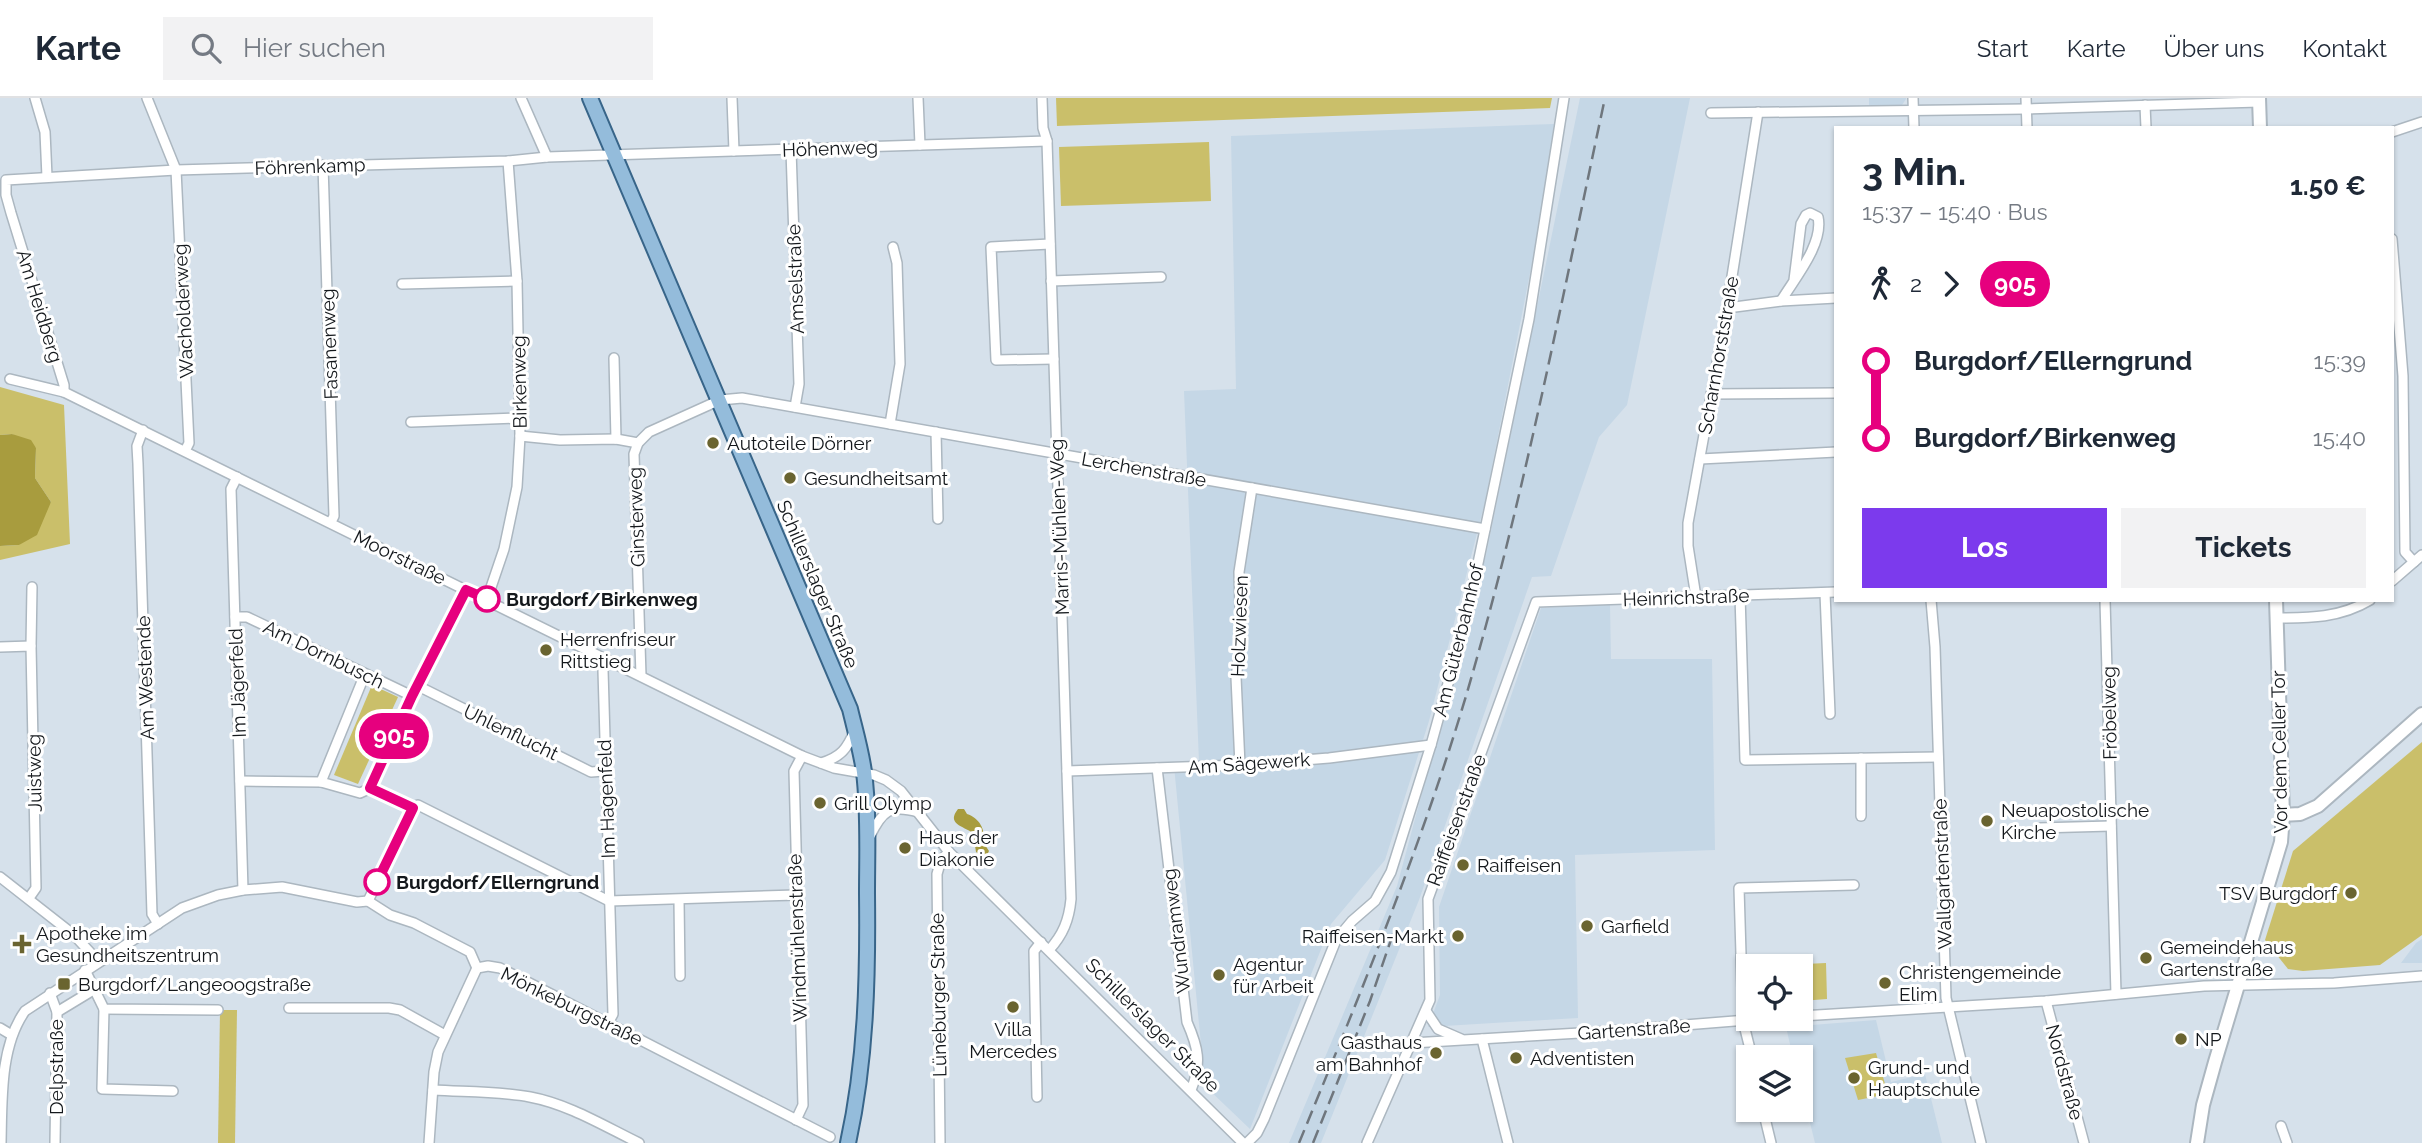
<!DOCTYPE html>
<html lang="de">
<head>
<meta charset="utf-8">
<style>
	body { margin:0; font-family:Raleway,sans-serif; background:#f2f2f3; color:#1f2937; height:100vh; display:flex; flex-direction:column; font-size:26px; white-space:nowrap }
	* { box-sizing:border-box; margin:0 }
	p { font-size:23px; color:#747a83 }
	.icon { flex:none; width:38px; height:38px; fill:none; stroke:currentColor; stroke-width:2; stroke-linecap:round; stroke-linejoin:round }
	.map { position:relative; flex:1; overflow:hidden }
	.sheet { position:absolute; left:1834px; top:28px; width:560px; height:476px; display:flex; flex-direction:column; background:#fff; border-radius:0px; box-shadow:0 2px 5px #0004 }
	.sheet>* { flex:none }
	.badge { padding:0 14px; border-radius:23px; font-size:24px; line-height:46px }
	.fabs { position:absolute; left:1736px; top:856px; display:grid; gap:14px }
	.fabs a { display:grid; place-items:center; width:77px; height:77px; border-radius:0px; background:#fff; box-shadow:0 2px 5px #0004; font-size:35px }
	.map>.badge { position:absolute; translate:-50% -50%; box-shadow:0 0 0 4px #fff }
	.legs { display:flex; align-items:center; gap:10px; height:77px; padding:0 28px; font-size:23px }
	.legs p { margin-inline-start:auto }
	.headline { display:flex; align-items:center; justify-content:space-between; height:119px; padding:0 28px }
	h1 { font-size:38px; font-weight:700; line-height:52px }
	.primary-button { display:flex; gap:14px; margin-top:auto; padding:14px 28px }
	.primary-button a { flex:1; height:80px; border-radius:0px; background:#7c3aed; color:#fff; font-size:28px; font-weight:700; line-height:80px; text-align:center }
	.primary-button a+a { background:#f2f2f3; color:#1f2937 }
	ul { padding:0 28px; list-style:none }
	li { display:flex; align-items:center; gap:24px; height:77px; font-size:26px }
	li i { display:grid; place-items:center; width:10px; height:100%; margin:0 9px; background:currentColor }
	li i::after { content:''; width:18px; height:18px; margin:-9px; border:5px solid; border-radius:50%; background:#fff }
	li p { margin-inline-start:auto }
	li:first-child i { background:linear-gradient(#0000 50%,currentColor 0) }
	li:last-child i { background:linear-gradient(currentColor 50%,#0000 0) }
	header { display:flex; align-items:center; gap:42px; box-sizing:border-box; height:98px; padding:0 35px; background:#fff; border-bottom:2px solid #e0e1e3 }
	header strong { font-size:33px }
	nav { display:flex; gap:38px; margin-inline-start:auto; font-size:24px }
	.search { width:490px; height:63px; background:#f2f2f3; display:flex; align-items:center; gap:18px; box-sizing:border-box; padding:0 24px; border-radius:0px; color:#747a83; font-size:26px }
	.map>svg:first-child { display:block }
	.built { fill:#c5d7e6 }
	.green { fill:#cabf6a }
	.water { fill:#a89c3e }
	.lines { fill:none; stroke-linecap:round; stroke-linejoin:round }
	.street-casing { stroke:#acb7c0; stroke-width:12 }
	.secondary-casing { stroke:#acb7c0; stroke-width:16 }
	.primary-casing { stroke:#386589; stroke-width:18 }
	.street { stroke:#fff; stroke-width:9 }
	.secondary { stroke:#fff; stroke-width:12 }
	.primary { stroke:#94bcdb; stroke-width:14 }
	.rail { stroke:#6f767d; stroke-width:2.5; stroke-dasharray:14 7; stroke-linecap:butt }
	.line-1-casing { stroke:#fff; stroke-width:16 }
	.line-1 { stroke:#e6007e; stroke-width:10 }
	.poi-dot { fill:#6a6430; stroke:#fff; stroke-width:2.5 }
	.stop-1-dot { fill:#fff; stroke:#e6007e; stroke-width:3.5 }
	.labels { text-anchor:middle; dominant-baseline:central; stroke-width:6; stroke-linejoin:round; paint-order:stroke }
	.street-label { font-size:19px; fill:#14181c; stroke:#fff }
	.poi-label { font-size:19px; fill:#14181c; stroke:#fff; text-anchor:start }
	.stop-label { font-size:19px; font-weight:bold; fill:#14181c; stroke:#fff; text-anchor:start }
</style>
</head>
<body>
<header>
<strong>Karte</strong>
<div class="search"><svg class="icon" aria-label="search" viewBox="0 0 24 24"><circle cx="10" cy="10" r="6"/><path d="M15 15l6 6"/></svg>Hier suchen</div>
<nav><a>Start</a><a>Karte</a><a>Über uns</a><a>Kontakt</a></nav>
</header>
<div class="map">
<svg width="2422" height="1045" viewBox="0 0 2422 1045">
	<rect width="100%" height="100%" fill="#d6e1eb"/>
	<g class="built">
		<polygon points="1580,0 1690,0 1627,307 1599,339 1551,478 1532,479 1419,802 1321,1045 1289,1045 1397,788 1486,457"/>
		<polygon points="1869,0 1906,0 1906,1 1902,7 1869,7"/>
		<polygon points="1554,26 1534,155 1485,404 1429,623 1385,762 1331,826 1250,1031 1205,988 1174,668 1199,664 1184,293 1236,291 1231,38"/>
		<polygon points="1610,507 1611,561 1712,561 1715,752 1575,757 1578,920 1428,929 1440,897 1439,809 1541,510"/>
		<polygon points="2422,841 2422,865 2401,865 2416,845"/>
		<polygon points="1876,922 1891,984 1925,976 1942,1045 1815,1045 1801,988 1801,959 1793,959 1786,929"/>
	</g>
	<g class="green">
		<polygon points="1056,0 1552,0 1550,10 1057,28"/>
		<polygon points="1209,44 1211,103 1061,108 1059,49"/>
		<polygon points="0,289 64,307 70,446 0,462 0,448 19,447 51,404 35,380 36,350 12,336 0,337"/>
		<polygon points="372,587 398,599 358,686 334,677"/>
		<polygon points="2422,644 2422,837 2380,867 2303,873 2288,871 2265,842 2293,753"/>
		<polygon points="1826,865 1827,901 1801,903 1801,868 1784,867"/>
		<polygon points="220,912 237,912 235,1045 218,1045"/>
		<polygon points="1876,955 1888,996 1858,1002 1845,960"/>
	</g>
	<g class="water">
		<polygon points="12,336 31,342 36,350 35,380 51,404 37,437 19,447 0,448 0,337"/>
		<path d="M958,711H964L967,716C979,720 986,731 983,744L989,753L987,757L982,758L976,754L973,735C963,728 946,726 958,711Z"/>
	</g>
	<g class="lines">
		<g class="street-casing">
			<g id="street">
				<polyline points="35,0 45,34 47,79"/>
				<polyline points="147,0 176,72 189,345 185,353"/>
				<polyline points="521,0 547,59"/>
				<polyline points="732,0 734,53"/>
				<polyline points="918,0 920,47"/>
				<path d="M1042,0L1043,30L1047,43L1071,801C1069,822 1063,837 1049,852"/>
				<polyline points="1913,0 1914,30"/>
				<polyline points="2026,0 2027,30"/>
				<polyline points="2145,7 2146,30"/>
				<polyline points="1711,15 2026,11 2259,4"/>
				<polyline points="2392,34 2422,24"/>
				<polyline points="791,52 799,286 795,309"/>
				<polyline points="323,67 334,418 331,424"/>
				<polyline points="2392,141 2403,278 2405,454 2414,464"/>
				<polyline points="1050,146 991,149 996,262 1054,261"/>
				<polyline points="1051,183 1161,179"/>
				<polyline points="402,186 517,183"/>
				<path d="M1781,203C1794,181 1824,146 1818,119L1810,115L1806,117L1801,126L1794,182"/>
				<polyline points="1727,210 1781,203 1836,200"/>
				<polyline points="614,260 616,341"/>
				<polyline points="10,281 64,294 802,658 834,670 874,677 886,682 901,693 949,754 1243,1045"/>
				<polyline points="64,294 64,287 11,115 6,97 6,82 176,72 508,63 547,59 1047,43"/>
				<polyline points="1711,296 1836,295"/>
				<polyline points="411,324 520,320"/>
				<polyline points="890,326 900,266 897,165 893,149"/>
				<polyline points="143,332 137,348 138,366 152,816 158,826"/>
				<polyline points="936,334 938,421"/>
				<polyline points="520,338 560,342 616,341 638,345 649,334 720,302 742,300 1485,431"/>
				<polyline points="638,345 634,356 641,578"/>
				<polyline points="1700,361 1836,354"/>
				<polyline points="237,379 231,391 243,792"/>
				<polyline points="2392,483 2422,457"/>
				<polyline points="1825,495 1830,616"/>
				<polyline points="1740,497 1745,662 1938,659"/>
				<polyline points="1696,499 1688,448 1688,425 1727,210 1758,14"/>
				<polyline points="487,501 504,451 517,389 520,338 517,183 508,63"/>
				<polyline points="1931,502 1935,549 1946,900 1981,1045"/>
				<polyline points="2105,502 2116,896"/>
				<polyline points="235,519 247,519 412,598"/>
				<path d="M2276,520C2310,520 2340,520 2370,502"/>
				<polyline points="31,548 32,489"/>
				<polyline points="0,549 31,548 36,790 29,800"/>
				<polyline points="608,562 603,572 613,916 608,925"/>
				<polyline points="418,588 591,674 604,673"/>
				<polyline points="1861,660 1861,718"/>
				<path d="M821,665C841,659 847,651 855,632"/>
				<polyline points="1240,667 1236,579 1241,545 1239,474 1252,390"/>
				<path d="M1157,670L1187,924C1198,949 1202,965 1191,992"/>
				<polyline points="1067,673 1240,667 1329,660 1431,647"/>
				<polyline points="240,683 321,684 360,695 371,690 413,710 418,707 609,803 796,797"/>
				<polyline points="321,684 365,576"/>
				<polyline points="371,690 412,598 466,492"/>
				<polyline points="2038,730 2111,728"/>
				<path d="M870,738C882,713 890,706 918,714"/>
				<polyline points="0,779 74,837 99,864"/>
				<polyline points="679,802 680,878"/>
				<polyline points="368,803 413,710"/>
				<polyline points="85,872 104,911 218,912"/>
				<polyline points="50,895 57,914 55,1045"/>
				<polyline points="2046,903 2084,1045"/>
				<polyline points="289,910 389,910 400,912 445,937"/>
				<polyline points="104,911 102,991 173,993"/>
				<polyline points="1426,913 1438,931 1461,941"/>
				<polyline points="57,914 95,891"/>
				<polyline points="1801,918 2046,903 2204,888 2334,885 2422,878"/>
				<polyline points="0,930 10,936"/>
				<polyline points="1482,941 1508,1045"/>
				<polyline points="1412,945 1597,934 1772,920"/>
				<polyline points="1752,959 1743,923 1739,790 1854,787"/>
				<path d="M433,992C465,994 498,993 530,999C568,1006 604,1028 639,1045"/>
				<polyline points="1037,999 1034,853 1041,844"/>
				<polyline points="1763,1012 1771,1045"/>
				<polyline points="796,1022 803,1007 794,673 802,658"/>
				<polyline points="2281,1028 2287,1045"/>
				<path d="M1,1045C2,1001 0,948 25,913L182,810L218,797L243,792L282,789L357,804L368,803L390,817L414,825L470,854L477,870L488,868L500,870L830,1039"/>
				<polyline points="429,1045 434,974 438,954 477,870"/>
				<polyline points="940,1045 937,776 941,762 949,754"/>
				<polyline points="1247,1045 1257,1035 1264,1021 1336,842 1352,823 1375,803 1391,774 1431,647 1468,513 1529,221 1564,0"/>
				<polyline points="1367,1045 1430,902 1428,801 1536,504 1836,494"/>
			</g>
		</g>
		<g class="secondary-casing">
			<g id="secondary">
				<polyline points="2259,0 2260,30"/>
				<polyline points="2283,717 2300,716 2318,708 2422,616"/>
				<polyline points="2197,1045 2203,1007 2215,964 2281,744 2283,717 2276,502"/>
			</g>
		</g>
		<g class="primary-casing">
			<path id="primary" d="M590,0L850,611C855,632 861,652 864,674C869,714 867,756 867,796C868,880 866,963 848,1045"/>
		</g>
		<use href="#street" class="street"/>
		<use href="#secondary" class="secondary"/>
		<use href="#primary" class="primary"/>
		<g class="rail">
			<path d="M1299,1045C1359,899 1421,749 1466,598C1524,401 1562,200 1605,0"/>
			<polyline points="1313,1045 1370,903 1394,833"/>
		</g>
	</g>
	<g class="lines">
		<g class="line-1-casing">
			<polyline id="line-1" points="377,784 413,710 370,690 412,598 466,492 487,501"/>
		</g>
		<use href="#line-1" class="line-1"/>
	</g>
	<g class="poi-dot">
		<circle cx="713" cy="345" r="7"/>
		<circle cx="790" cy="380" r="7"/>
		<circle cx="546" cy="552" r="7"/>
		<circle cx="820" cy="705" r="7"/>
		<circle cx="1987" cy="723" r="7"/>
		<circle cx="905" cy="750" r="7"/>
		<circle cx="1463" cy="767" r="7"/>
		<circle cx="2351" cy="795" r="7"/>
		<circle cx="1587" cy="828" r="7"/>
		<circle cx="1458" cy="838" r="7"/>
		<path d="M18.5 835.5h7v7h7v7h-7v7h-7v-7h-7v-7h7z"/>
		<circle cx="2146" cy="860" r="7"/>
		<circle cx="1219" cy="877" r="7"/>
		<circle cx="1885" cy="885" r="7"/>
		<rect x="57" y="879" width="14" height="14" rx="3.5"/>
		<circle cx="1013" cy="909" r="7"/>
		<circle cx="2181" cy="941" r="7"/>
		<circle cx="1436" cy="955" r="7"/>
		<circle cx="1516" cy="960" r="7"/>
		<circle cx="1854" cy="980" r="7"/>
	</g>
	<g class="stop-1-dot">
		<circle cx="487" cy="501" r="12"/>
		<circle cx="377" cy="784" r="12"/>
	</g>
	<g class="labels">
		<g class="street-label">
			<text transform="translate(830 50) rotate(-2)">Höhenweg</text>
			<text transform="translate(310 68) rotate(-2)">Föhrenkamp</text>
			<text transform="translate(795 181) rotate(-92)">Amselstraße</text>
			<text transform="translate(40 208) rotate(73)">Am Heidberg</text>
			<text transform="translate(183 213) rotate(-93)">Wacholderweg</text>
			<text transform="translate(329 246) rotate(-92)">Fasanenweg</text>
			<text transform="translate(1718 257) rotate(-80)">Scharnhorststraße</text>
			<text transform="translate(519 284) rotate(-91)">Birkenweg</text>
			<text transform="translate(1144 371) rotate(10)">Lerchenstraße</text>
			<text transform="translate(636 419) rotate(-92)">Ginsterweg</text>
			<text transform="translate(1059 429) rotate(-92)">Marris-Mühlen-Weg</text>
			<text transform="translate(400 459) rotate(26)">Moorstraße</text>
			<text transform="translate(818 486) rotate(67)">Schillerslager Straße</text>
			<text transform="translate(1686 499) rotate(-2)">Heinrichstraße</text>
			<text transform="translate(1239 528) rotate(-88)">Holzwiesen</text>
			<text transform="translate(1458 542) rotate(-76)">Am Güterbahnhof</text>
			<text transform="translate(324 556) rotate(26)">Am Dornbusch</text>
			<text transform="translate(145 580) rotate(-92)">Am Westende</text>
			<text transform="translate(237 585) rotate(-92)">Im Jägerfeld</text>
			<text transform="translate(2109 615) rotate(-91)">Fröbelweg</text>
			<text transform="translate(511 634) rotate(26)">Uhlenflucht</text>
			<text transform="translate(2279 654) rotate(-91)">Vor dem Celler Tor</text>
			<text transform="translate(1249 665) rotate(-4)">Am Sägewerk</text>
			<text transform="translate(34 675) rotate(-91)">Juistweg</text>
			<text transform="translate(606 701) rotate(-92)">Im Hagenfeld</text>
			<text transform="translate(1456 722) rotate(-70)">Raiffeisenstraße</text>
			<text transform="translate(1942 776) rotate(-92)">Wallgartenstraße</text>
			<text transform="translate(1176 833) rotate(-97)">Wundramweg</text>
			<text transform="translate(797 840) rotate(-92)">Windmühlenstraße</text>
			<text transform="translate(938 897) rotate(-91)">Lüneburger Straße</text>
			<text transform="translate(572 908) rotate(26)">Mönkeburgstraße</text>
			<text transform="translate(1153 927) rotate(45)">Schillerslager Straße</text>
			<text transform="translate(1634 931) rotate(-4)">Gartenstraße</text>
			<text transform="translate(56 969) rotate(-90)">Delpstraße</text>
			<text transform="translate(2065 974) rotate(75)">Nordstraße</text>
		</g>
		<g class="poi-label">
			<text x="727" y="345">Autoteile Dörner</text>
			<text x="804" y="380">Gesundheitsamt</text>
			<text x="560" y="541">Herrenfriseur<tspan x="560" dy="22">Rittstieg</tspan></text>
			<text x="834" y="705">Grill Olymp</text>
			<text x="2001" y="712">Neuapostolische<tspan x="2001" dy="22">Kirche</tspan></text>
			<text x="919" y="739">Haus der<tspan x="919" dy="22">Diakonie</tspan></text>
			<text x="1477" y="767">Raiffeisen</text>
			<text x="2337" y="795" text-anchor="end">TSV Burgdorf</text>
			<text x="1601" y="828">Garfield</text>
			<text x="36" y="835">Apotheke im<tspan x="36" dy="22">Gesundheitszentrum</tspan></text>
			<text x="1444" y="838" text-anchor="end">Raiffeisen-Markt</text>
			<text x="2160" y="849">Gemeindehaus<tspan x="2160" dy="22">Gartenstraße</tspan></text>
			<text x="1233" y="866">Agentur<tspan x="1233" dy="22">für Arbeit</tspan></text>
			<text x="1899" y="874">Christengemeinde<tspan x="1899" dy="22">Elim</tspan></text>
			<text x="78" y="886">Burgdorf/Langeoogstraße</text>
			<text x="1013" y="931" text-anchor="middle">Villa<tspan x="1013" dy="22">Mercedes</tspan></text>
			<text x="2195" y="941">NP</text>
			<text x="1422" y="944" text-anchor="end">Gasthaus<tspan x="1422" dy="22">am Bahnhof</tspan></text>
			<text x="1530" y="960">Adventisten</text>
			<text x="1868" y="969">Grund- und<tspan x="1868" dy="22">Hauptschule</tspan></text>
		</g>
		<g class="stop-label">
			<text x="506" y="501">Burgdorf/Birkenweg</text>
			<text x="396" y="784">Burgdorf/Ellerngrund</text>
		</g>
	</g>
</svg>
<div class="fabs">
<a><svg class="icon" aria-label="locate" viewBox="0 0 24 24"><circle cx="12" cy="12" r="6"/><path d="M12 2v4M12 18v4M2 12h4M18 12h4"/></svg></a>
<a><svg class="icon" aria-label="layers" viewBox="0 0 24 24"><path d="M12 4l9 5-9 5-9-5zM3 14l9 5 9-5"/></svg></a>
</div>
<b class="badge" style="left:394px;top:638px;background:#e6007e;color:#fff">905</b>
<section class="sheet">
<div class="headline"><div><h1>3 Min.</h1><p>15:37 – 15:40 · Bus</p></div><b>1.50 €</b></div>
<div class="legs"><svg class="icon" aria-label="walk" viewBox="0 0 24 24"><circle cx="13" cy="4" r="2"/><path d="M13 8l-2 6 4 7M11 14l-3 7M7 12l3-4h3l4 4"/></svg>2<svg class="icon" aria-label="forward" viewBox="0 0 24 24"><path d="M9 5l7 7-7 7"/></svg><b class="badge" style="background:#e6007e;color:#fff">905</b></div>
<ul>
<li><i style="color:#e6007e"></i><b>Burgdorf/Ellerngrund</b><p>15:39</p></li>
<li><i style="color:#e6007e"></i><b>Burgdorf/Birkenweg</b><p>15:40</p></li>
</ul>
<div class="primary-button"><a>Los</a><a>Tickets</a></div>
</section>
</div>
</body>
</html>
